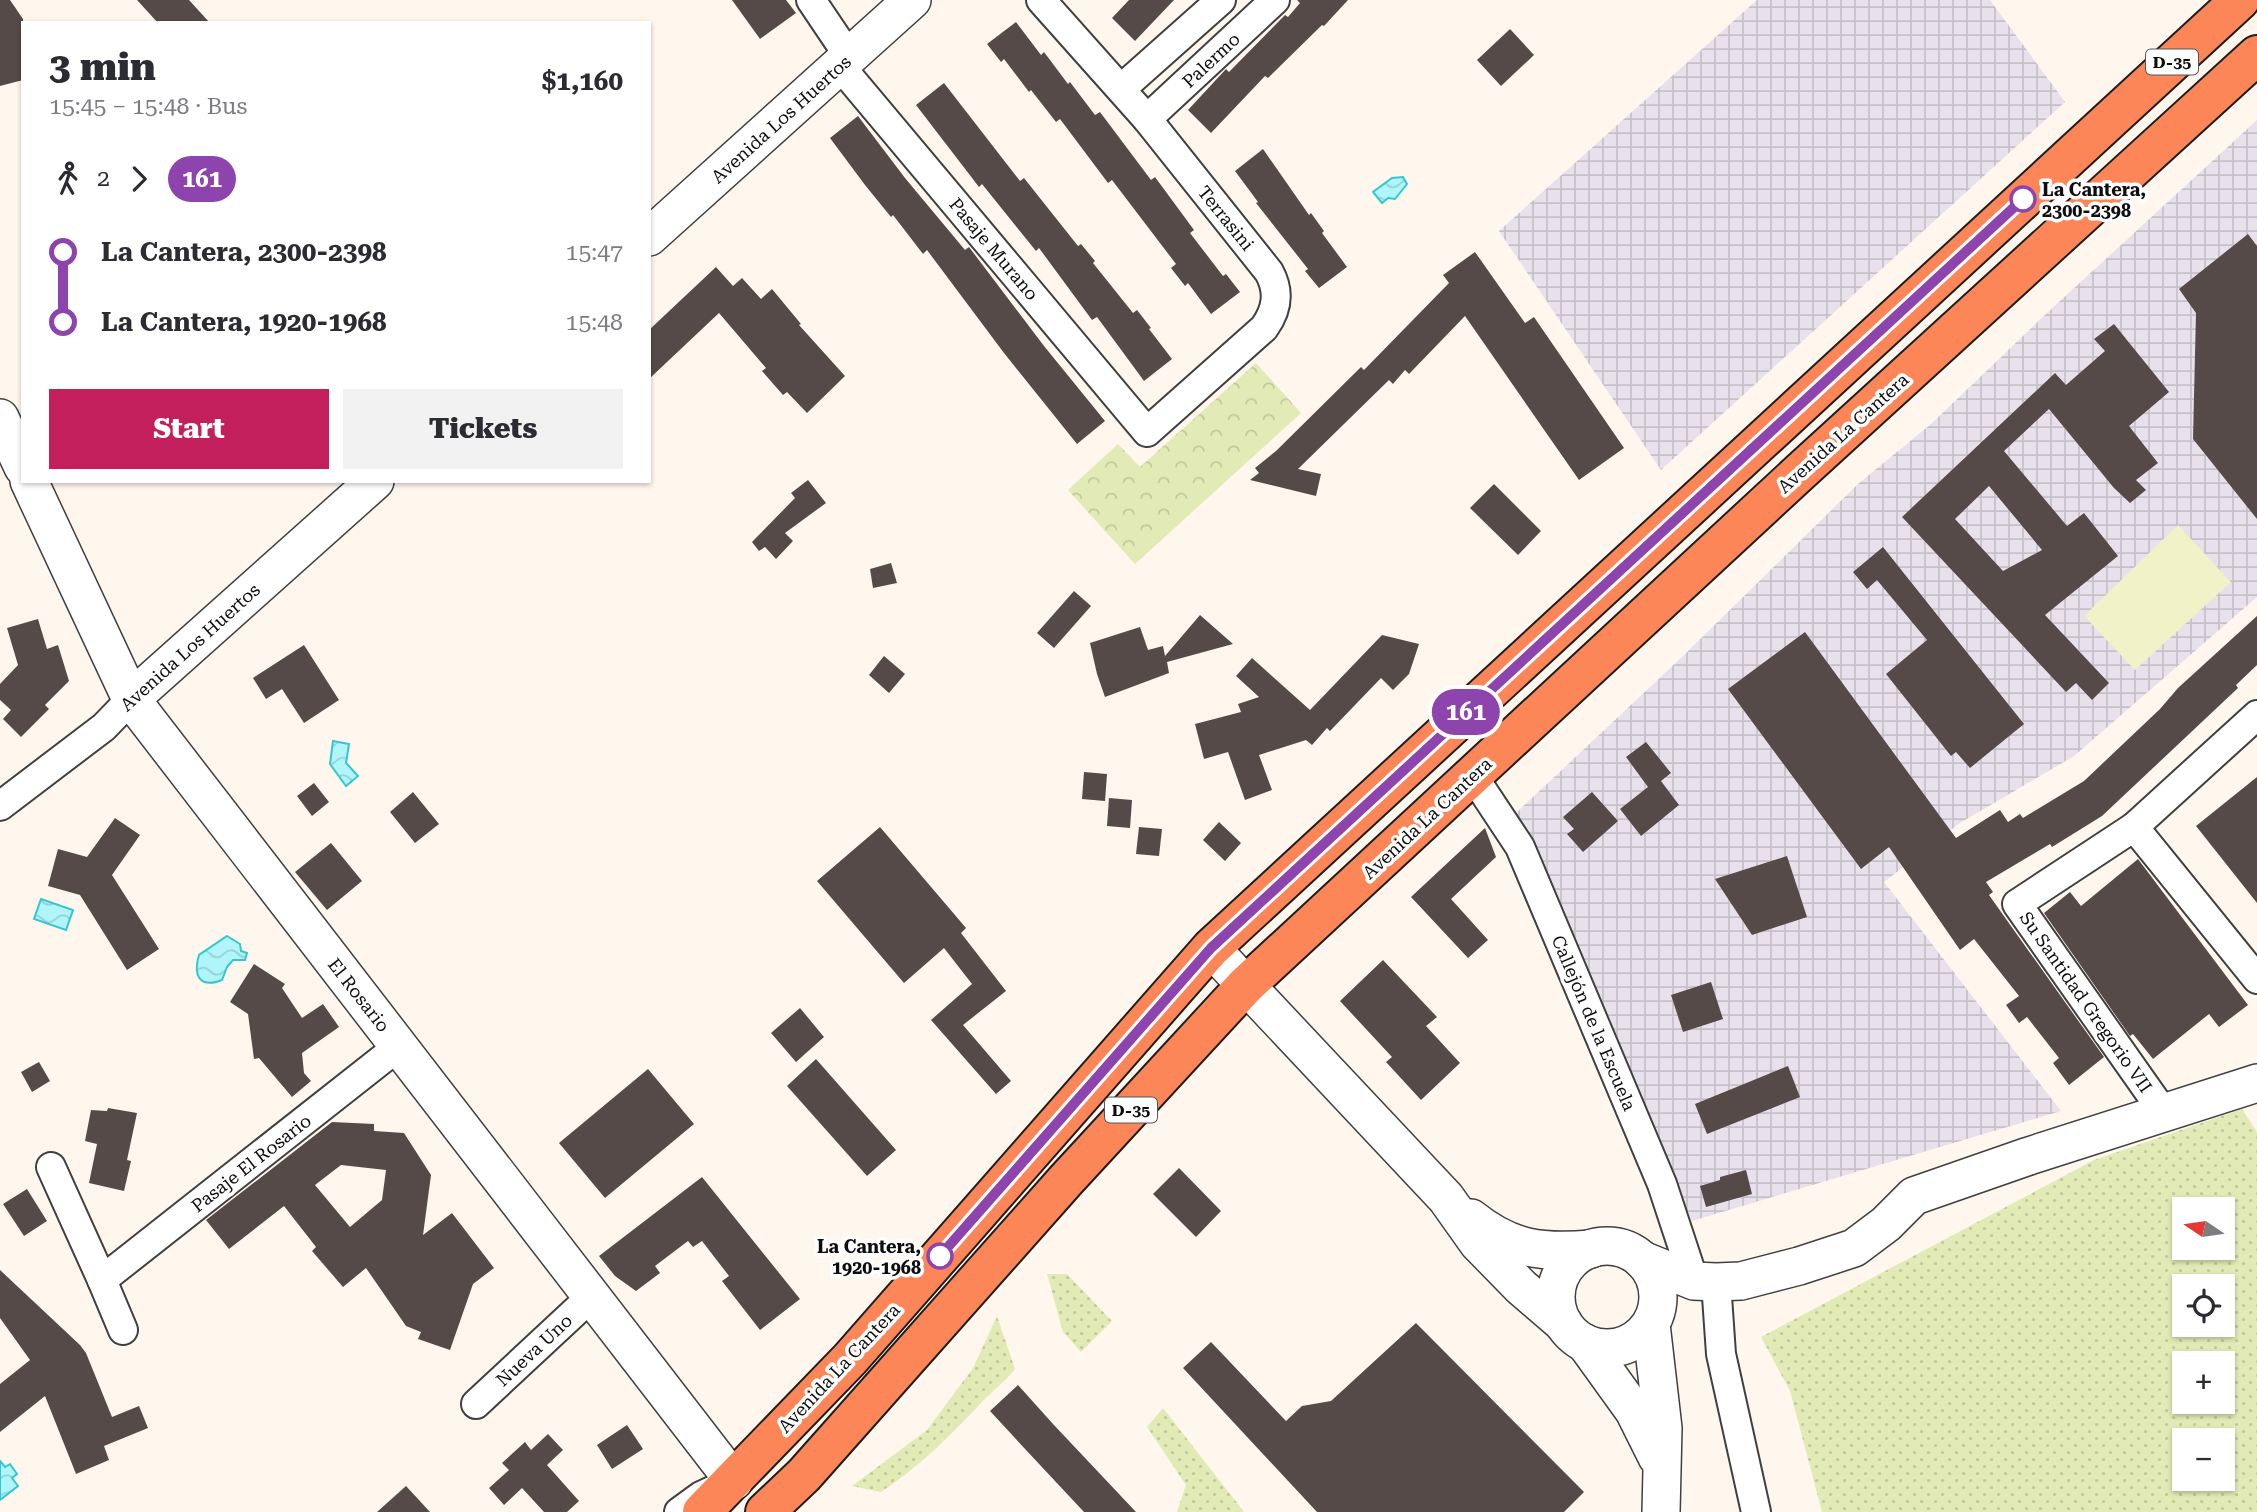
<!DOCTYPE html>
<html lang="en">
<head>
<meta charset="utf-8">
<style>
	body { margin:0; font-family:"Roboto Serif",serif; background:#f2f2f3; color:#2b2b33; height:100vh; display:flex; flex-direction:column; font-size:26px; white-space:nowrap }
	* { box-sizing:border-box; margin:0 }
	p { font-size:23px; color:#7c7c81 }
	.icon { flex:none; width:38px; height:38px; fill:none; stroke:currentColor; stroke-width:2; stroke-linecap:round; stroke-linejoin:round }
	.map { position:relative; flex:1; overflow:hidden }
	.details { position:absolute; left:21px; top:21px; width:630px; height:462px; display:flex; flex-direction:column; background:#fff; border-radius:0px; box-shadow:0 2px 5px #0004 }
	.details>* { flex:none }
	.badge { padding:0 14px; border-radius:23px; font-size:24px; line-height:46px }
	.needle { width:46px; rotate:283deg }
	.buttons { position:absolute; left:2172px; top:1197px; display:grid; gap:14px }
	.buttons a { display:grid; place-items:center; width:63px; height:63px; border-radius:0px; background:#fff; box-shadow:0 2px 5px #0004; font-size:35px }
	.map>.badge { position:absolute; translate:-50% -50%; box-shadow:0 0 0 4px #fff }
	.legs { display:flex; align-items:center; gap:10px; height:77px; padding:0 28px; font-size:23px }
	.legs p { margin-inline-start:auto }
	.head { display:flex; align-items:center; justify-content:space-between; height:119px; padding:0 28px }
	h1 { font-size:38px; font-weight:800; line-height:52px }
	.cta { display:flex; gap:14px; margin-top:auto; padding:14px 28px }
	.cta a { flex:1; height:80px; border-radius:0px; background:#c31f5c; color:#fff; font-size:28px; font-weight:800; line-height:80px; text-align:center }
	.cta a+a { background:#f2f2f3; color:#2b2b33 }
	ul { padding:0 28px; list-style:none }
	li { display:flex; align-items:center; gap:24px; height:70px; font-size:26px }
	li i { display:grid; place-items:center; width:10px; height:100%; margin:0 9px; background:currentColor }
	li i::after { content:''; width:18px; height:18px; margin:-9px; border:5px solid; border-radius:50%; background:#fff }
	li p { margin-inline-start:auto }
	li:first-child i { background:linear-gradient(#0000 50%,currentColor 0) }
	li:last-child i { background:linear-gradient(currentColor 50%,#0000 0) }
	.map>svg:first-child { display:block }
	.industrial { fill:url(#industrial-grid) }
	.grass { fill:url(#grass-dots); fill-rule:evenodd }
	.park { fill:url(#park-crowns) }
	.pitch { fill:#f1f2c8 }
	.water { fill:url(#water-waves); stroke:#34c6d3; stroke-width:2 }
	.building { fill:#564a49; fill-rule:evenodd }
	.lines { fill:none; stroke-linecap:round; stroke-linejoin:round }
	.minor-casing { stroke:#404040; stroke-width:32 }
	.tertiary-casing { stroke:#404040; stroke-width:40 }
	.trunk-casing { stroke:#1e1e1e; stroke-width:42 }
	.minor { stroke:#fff; stroke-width:28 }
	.tertiary { stroke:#fff; stroke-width:37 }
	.trunk { stroke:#fc8658; stroke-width:38 }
	.line-1-casing { stroke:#fff; stroke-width:16 }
	.line-1 { stroke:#8e44ad; stroke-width:10 }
	.stop-1-dot { fill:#fff; stroke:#8e44ad; stroke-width:3.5 }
	.labels { text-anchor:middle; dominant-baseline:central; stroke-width:7; stroke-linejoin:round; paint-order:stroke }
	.shield { fill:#fff; stroke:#565656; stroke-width:2 }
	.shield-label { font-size:16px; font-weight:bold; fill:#0d0d0d }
	.street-label { font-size:18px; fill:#0d0d0d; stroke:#fff }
	.stop-label { font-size:18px; font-weight:bold; fill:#0d0d0d; stroke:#fff; text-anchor:start }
</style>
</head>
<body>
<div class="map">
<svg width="2257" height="1512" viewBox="0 0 2257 1512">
	<defs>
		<pattern id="industrial-grid" width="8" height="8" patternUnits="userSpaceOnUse" patternTransform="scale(1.75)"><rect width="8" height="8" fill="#e8e1ec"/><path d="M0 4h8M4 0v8" fill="none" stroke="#c6c0c9"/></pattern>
		<pattern id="grass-dots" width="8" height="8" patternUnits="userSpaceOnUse" patternTransform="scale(1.75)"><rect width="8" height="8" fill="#e2ebb6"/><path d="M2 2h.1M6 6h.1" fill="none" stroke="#c1c89b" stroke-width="1.8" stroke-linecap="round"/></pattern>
		<pattern id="park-crowns" width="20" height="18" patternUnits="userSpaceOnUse" patternTransform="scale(1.75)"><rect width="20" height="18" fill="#e2ebb6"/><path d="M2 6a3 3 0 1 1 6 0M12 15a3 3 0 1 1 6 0" fill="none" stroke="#c1c89b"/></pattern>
		<pattern id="water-waves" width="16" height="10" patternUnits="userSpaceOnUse" patternTransform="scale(1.75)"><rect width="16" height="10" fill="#b0f5f9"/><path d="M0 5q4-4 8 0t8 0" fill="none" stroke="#96d1d4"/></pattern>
	</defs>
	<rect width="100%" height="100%" fill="#fff6ee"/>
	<g class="industrial">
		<polygon points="1757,0 1990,0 2065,102 1661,470 1499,231"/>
		<polygon points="2257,120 2257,597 2074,756 1960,823 1884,882 2061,1111 1692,1221 1516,813 1682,657 1858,484 1931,424 2047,313"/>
	</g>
	<g class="grass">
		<path d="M2242,1109L2257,1132V1512H1822L1790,1391L1761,1337L2094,1160ZM2184,1209H2222V1248H2184ZM2222,1286V1325H2184V1286ZM2184,1363H2222V1402H2184ZM2184,1440H2222V1479H2184Z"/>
		<polygon points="1047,1274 1067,1274 1112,1321 1081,1352 1063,1332"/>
		<path d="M997,1316L1015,1369C1005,1382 991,1392 980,1404C950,1436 919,1467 881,1492L852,1486L927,1430L973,1368Z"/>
		<polygon points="1163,1408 1244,1512 1177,1512 1186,1485 1147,1427"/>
	</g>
	<polygon class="park" points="1256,363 1301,413 1135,564 1068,490 1118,444 1140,467"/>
	<polygon class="pitch" points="2178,525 2231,582 2135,670 2084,616"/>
	<g class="water">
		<polygon points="1403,177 1407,184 1395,199 1388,198 1382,203 1373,192 1392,178"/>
		<polygon points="333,741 349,744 346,763 358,776 346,786 330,764"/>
		<polygon points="41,899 73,910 66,930 34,919"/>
		<path d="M227,936L240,944L241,951L247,953L245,960H233L227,967L222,980C199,989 193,975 199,955Z"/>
		<polygon points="0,1461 5,1467 10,1464 17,1474 12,1478 18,1486 0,1500"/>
	</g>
	<g class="building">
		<polygon points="0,0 10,0 23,19 23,80 0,86"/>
		<polygon points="137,0 189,0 210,23 158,23"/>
		<polygon points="732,0 786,0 796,13 760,39"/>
		<polygon points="1129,0 1174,0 1135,41 1112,18"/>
		<polygon points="1297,0 1348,0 1324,26 1322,25 1268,78 1265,76 1211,133 1188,110 1226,69 1229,72 1285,15 1288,17 1300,3"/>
		<polygon points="1016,22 1041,55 1044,52 1068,84 1070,82 1095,115 1100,112 1151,180 1155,177 1194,230 1190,233 1223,276 1226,274 1240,292 1211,314 1188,283 1185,286 1171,268 1176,264 1112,180 1108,183 1060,119 1056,122 1031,90 1029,92 1004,59 1001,62 987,44"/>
		<polygon points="1510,29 1534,55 1501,86 1477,60"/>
		<polygon points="944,83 1020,181 1024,178 1078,246 1081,244 1095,261 1093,263 1133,313 1137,310 1151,328 1149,329 1172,359 1144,381 1097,317 1092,320 1039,248 1036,251 982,184 979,187 916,105"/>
		<polygon points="858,116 905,178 965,250 969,247 1044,346 1105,421 1077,444 1004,353 927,250 923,254 893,215 891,217 865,185 830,138"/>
		<polygon points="1263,149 1309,215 1311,213 1324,231 1322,233 1347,267 1319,288 1305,271 1308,269 1256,203 1258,202 1235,171"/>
		<polygon points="2248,234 2257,246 2257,519 2193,439 2196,313 2179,289"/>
		<polygon points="1475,252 1525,323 1534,317 1624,448 1579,480 1465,316 1409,374 1405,370 1393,384 1389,380 1298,469 1321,474 1316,496 1250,480 1259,473 1255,468 1276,451 1361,367 1364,370 1449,283 1443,275"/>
		<polygon points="716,267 733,286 742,278 761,299 772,289 801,324 799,325 845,376 807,413 787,392 783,395 762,371 766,368 719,313 649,379 649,330"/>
		<path d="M2114,324L2169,392L2129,426L2158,463L2136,480L2146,490L2130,503L2114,488L2049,409L2004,451L2067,526L2084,513L2118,556L2045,615L2109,683L2092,700L2076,683L2066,692L1902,517L2055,373L2066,385L2105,351L2094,339ZM1989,486L2042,550L2003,571L1955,519Z"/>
		<polygon points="808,480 826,503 785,533 793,541 776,559 765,547 759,551 752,542 795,498 791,493"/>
		<polygon points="1494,484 1541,531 1518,555 1470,508"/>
		<polygon points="1883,547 2024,724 1970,768 1956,752 1951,756 1886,674 1927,640 1877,580 1867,589 1853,572"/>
		<polygon points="891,563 897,583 873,588 870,569"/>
		<polygon points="1074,591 1091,606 1054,648 1037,633"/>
		<polygon points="1200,615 1233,644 1167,662 1169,673 1105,697 1097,674 1090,643 1140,627 1148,650 1163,646 1165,656"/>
		<polygon points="2257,616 2257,665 2236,685 2238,688 2102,816 2052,847 2050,844 1986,882 1993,892 1989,895 2104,1057 2069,1085 2053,1063 2059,1058 2027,1017 2019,1023 2006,1005 2019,996 1974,939 1960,950 1889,847 1861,869 1728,689 1805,632 1956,838 2000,810 2008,822 2020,814 2023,818 2084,781 2160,709 2178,688"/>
		<polygon points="38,619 47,649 58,645 69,681 45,705 49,709 21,737 3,719 11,710 0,700 0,684 18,665 7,628"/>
		<polygon points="1382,635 1419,644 1409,674 1393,690 1381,678 1330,731 1327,728 1312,745 1306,740 1259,755 1272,790 1245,800 1228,752 1204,759 1195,724 1241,712 1238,704 1259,697 1236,676 1252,658 1310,710"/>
		<polygon points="304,645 339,700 304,723 282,689 266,699 253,678"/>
		<polygon points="884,656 905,674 889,693 869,675"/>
		<polygon points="1646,742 1671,773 1661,781 1679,805 1641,836 1620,809 1648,787 1626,757"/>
		<polygon points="1084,772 1107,774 1105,801 1082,799"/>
		<polygon points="2257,777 2257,903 2196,826"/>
		<polygon points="314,783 329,802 312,816 297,796"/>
		<polygon points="413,792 439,824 415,843 390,812"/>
		<polygon points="1592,792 1618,821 1583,852 1567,834 1574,829 1563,817"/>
		<polygon points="1109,798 1132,800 1130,828 1107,826"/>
		<polygon points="115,818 140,835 112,875 159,949 127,970 80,895 48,886 58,849 87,857"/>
		<polygon points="1219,822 1241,843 1225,861 1203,840"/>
		<polygon points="880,827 966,928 961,933 1006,991 963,1025 1011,1081 996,1094 931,1020 972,984 944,948 904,983 817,881"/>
		<polygon points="1139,827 1162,829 1159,856 1136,854"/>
		<polygon points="1485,828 1496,857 1451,899 1488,940 1468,958 1411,897"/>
		<polygon points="331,843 362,881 327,910 295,872"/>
		<polygon points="1787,856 1807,917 1752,935 1715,879"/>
		<polygon points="2138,859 2248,1005 2219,1027 2209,1014 2153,1059 2133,1034 2130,1036 2044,913 2070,892 2081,906"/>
		<polygon points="1383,960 1437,1017 1426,1026 1460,1063 1421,1100 1386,1062 1392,1057 1340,1001"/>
		<polygon points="254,964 285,984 282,988 302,1018 323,1004 339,1027 302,1053 304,1073 311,1081 292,1097 259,1058 254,1059 248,1014 230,1002"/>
		<polygon points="1711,982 1723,1019 1683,1032 1671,995"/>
		<polygon points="800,1008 824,1037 796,1062 771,1033"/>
		<polygon points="816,1059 896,1150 867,1176 787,1086"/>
		<polygon points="39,1062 50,1081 32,1092 21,1072"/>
		<polygon points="1788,1066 1800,1097 1707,1134 1695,1104"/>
		<polygon points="648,1069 694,1124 605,1198 559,1143"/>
		<polygon points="108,1108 137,1113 127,1160 131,1161 124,1191 89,1183 97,1144 85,1141 91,1110 107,1111"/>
		<path d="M332,1122L374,1124V1131L404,1133L431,1175L423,1235L452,1213L494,1268L473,1284L450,1350L418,1339L421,1332L406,1326L366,1268L343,1287L312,1251L316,1247L284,1206L229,1249L206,1220ZM341,1165L386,1170L382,1200L350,1227L315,1185Z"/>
		<polygon points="1179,1168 1221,1211 1196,1237 1153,1194"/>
		<polygon points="1746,1170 1752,1194 1706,1207 1700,1186 1720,1180 1720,1177"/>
		<polygon points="702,1177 800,1299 760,1330 722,1281 729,1276 702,1241 693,1247 688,1241 655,1266 660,1273 636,1291 615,1276 599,1256"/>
		<polygon points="27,1189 47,1221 24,1236 3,1204"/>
		<polygon points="0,1270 80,1345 86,1353 112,1417 139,1406 148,1428 104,1446 109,1460 76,1474 45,1396 0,1432 0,1384 30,1360 0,1318"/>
		<polygon points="1416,1323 1584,1492 1564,1512 1317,1512 1183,1368 1211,1342 1286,1421 1302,1406 1331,1401"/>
		<polygon points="1018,1385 1053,1424 1136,1512 1084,1512 1026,1450 990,1411"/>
		<polygon points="627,1425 643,1449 612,1469 597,1445"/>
		<polygon points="548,1434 563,1450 547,1465 579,1501 567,1512 544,1512 522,1488 504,1505 489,1488 509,1470 502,1463 525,1442 531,1450"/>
		<polygon points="406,1486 430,1512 377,1512"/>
	</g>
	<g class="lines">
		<g class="minor-casing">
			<g id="minor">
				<polyline points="811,0 850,58"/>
				<path d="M840,66L1147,432L1264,328C1277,310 1280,292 1269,272L1147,119L1041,0"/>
				<polyline points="1121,89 1221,0"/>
				<polyline points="1147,119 1275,0"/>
				<polyline points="1473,776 1520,847 1662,1184 1694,1281"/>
				<polyline points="0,806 104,727 131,699"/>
				<polyline points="2134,827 2257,979"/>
				<polyline points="2164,1113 2017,904 2134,827 2257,715"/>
				<polyline points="51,1167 102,1280 399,1046"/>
				<polyline points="102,1280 123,1330"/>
				<polyline points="1716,1282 1721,1354 1756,1512"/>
				<polyline points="476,1404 592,1296"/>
				<polyline points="679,1512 701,1496 716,1489"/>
			</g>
		</g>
		<g class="tertiary-casing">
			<g id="tertiary">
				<polyline points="649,237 912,0"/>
				<polyline points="0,418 23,467"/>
				<polyline points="29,481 131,699 734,1481"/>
				<polyline points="131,699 375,481"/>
				<polyline points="1211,948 1446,1198 1478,1243 1521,1287 1564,1324"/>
				<path d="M1471,1218C1511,1250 1542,1253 1591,1249"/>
				<circle cx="1607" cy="1297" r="51"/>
				<polyline points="1642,1260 1694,1281 1716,1282 1741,1281 1799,1266 1854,1248 1886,1224 1914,1196 2029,1156 2257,1083"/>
				<polyline points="1651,1324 1663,1428 1661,1512"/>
				<polyline points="1585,1343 1634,1411 1657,1457"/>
			</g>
		</g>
		<g class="trunk-casing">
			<g id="trunk">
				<polyline points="702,1512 850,1359 1211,948 2240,0"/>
				<polyline points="765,1512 804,1475 1066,1180 1246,985 1800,472 2257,55"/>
			</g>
		</g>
		<use href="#minor" class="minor"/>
		<use href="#tertiary" class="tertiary"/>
		<use href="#trunk" class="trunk"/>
	</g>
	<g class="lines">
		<g class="line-1-casing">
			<polyline id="line-1" points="940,1256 1211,948 2023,199"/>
		</g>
		<use href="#line-1" class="line-1"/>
	</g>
	<g class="stop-1-dot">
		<circle cx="2023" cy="199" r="12"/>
		<circle cx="940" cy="1256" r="12"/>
	</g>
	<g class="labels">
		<g class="shield">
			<rect x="2146" y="49.5" width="52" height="25" rx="5"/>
			<rect x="1105" y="1097.5" width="52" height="25" rx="5"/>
		</g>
		<g class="shield-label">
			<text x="2172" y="62">D-35</text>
			<text x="1131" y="1110">D-35</text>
		</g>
		<g class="street-label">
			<text transform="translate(1211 60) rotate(-43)">Palermo</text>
			<text transform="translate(781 119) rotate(-42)">Avenida Los Huertos</text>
			<text transform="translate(1226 218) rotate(51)">Terrasini</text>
			<text transform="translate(994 249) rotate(50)">Pasaje Murano</text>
			<text transform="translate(1843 433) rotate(-42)">Avenida La Cantera</text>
			<text transform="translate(190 647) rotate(-42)">Avenida Los Huertos</text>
			<text transform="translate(1427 818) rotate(-43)">Avenida La Cantera</text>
			<text transform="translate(359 995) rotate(52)">El Rosario</text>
			<text transform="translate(2086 1002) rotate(55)">Su Santidad Gregorio VII</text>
			<text transform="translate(1594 1023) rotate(67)">Callejón de la Escuela</text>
			<text transform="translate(251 1163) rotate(-38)">Pasaje El Rosario</text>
			<text transform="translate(534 1350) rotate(-43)">Nueva Uno</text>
			<text transform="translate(839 1368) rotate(-47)">Avenida La Cantera</text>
		</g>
		<g class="stop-label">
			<text x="2042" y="189">La Cantera,<tspan x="2042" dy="21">2300-2398</tspan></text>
			<text x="921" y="1246" text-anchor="end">La Cantera,<tspan x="921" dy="21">1920-1968</tspan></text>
		</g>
	</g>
</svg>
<div class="buttons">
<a><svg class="needle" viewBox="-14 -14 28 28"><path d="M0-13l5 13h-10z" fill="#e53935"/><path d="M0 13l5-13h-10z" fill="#7c7c81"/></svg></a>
<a><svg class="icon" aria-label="locate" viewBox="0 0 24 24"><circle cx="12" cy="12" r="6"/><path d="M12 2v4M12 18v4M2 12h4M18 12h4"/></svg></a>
<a>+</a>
<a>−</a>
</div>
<b class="badge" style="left:1466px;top:712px;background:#8e44ad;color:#fff">161</b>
<section class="details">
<div class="head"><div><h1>3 min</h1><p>15:45 – 15:48 · Bus</p></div><b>$1,160</b></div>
<div class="legs"><svg class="icon" aria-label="walk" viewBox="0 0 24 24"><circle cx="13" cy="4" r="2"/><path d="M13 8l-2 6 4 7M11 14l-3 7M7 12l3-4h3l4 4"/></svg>2<svg class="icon" aria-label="forward" viewBox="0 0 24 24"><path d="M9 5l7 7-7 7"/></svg><b class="badge" style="background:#8e44ad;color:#fff">161</b></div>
<ul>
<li><i style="color:#8e44ad"></i><b>La Cantera, 2300-2398</b><p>15:47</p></li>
<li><i style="color:#8e44ad"></i><b>La Cantera, 1920-1968</b><p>15:48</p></li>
</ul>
<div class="cta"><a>Start</a><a>Tickets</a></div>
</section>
</div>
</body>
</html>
